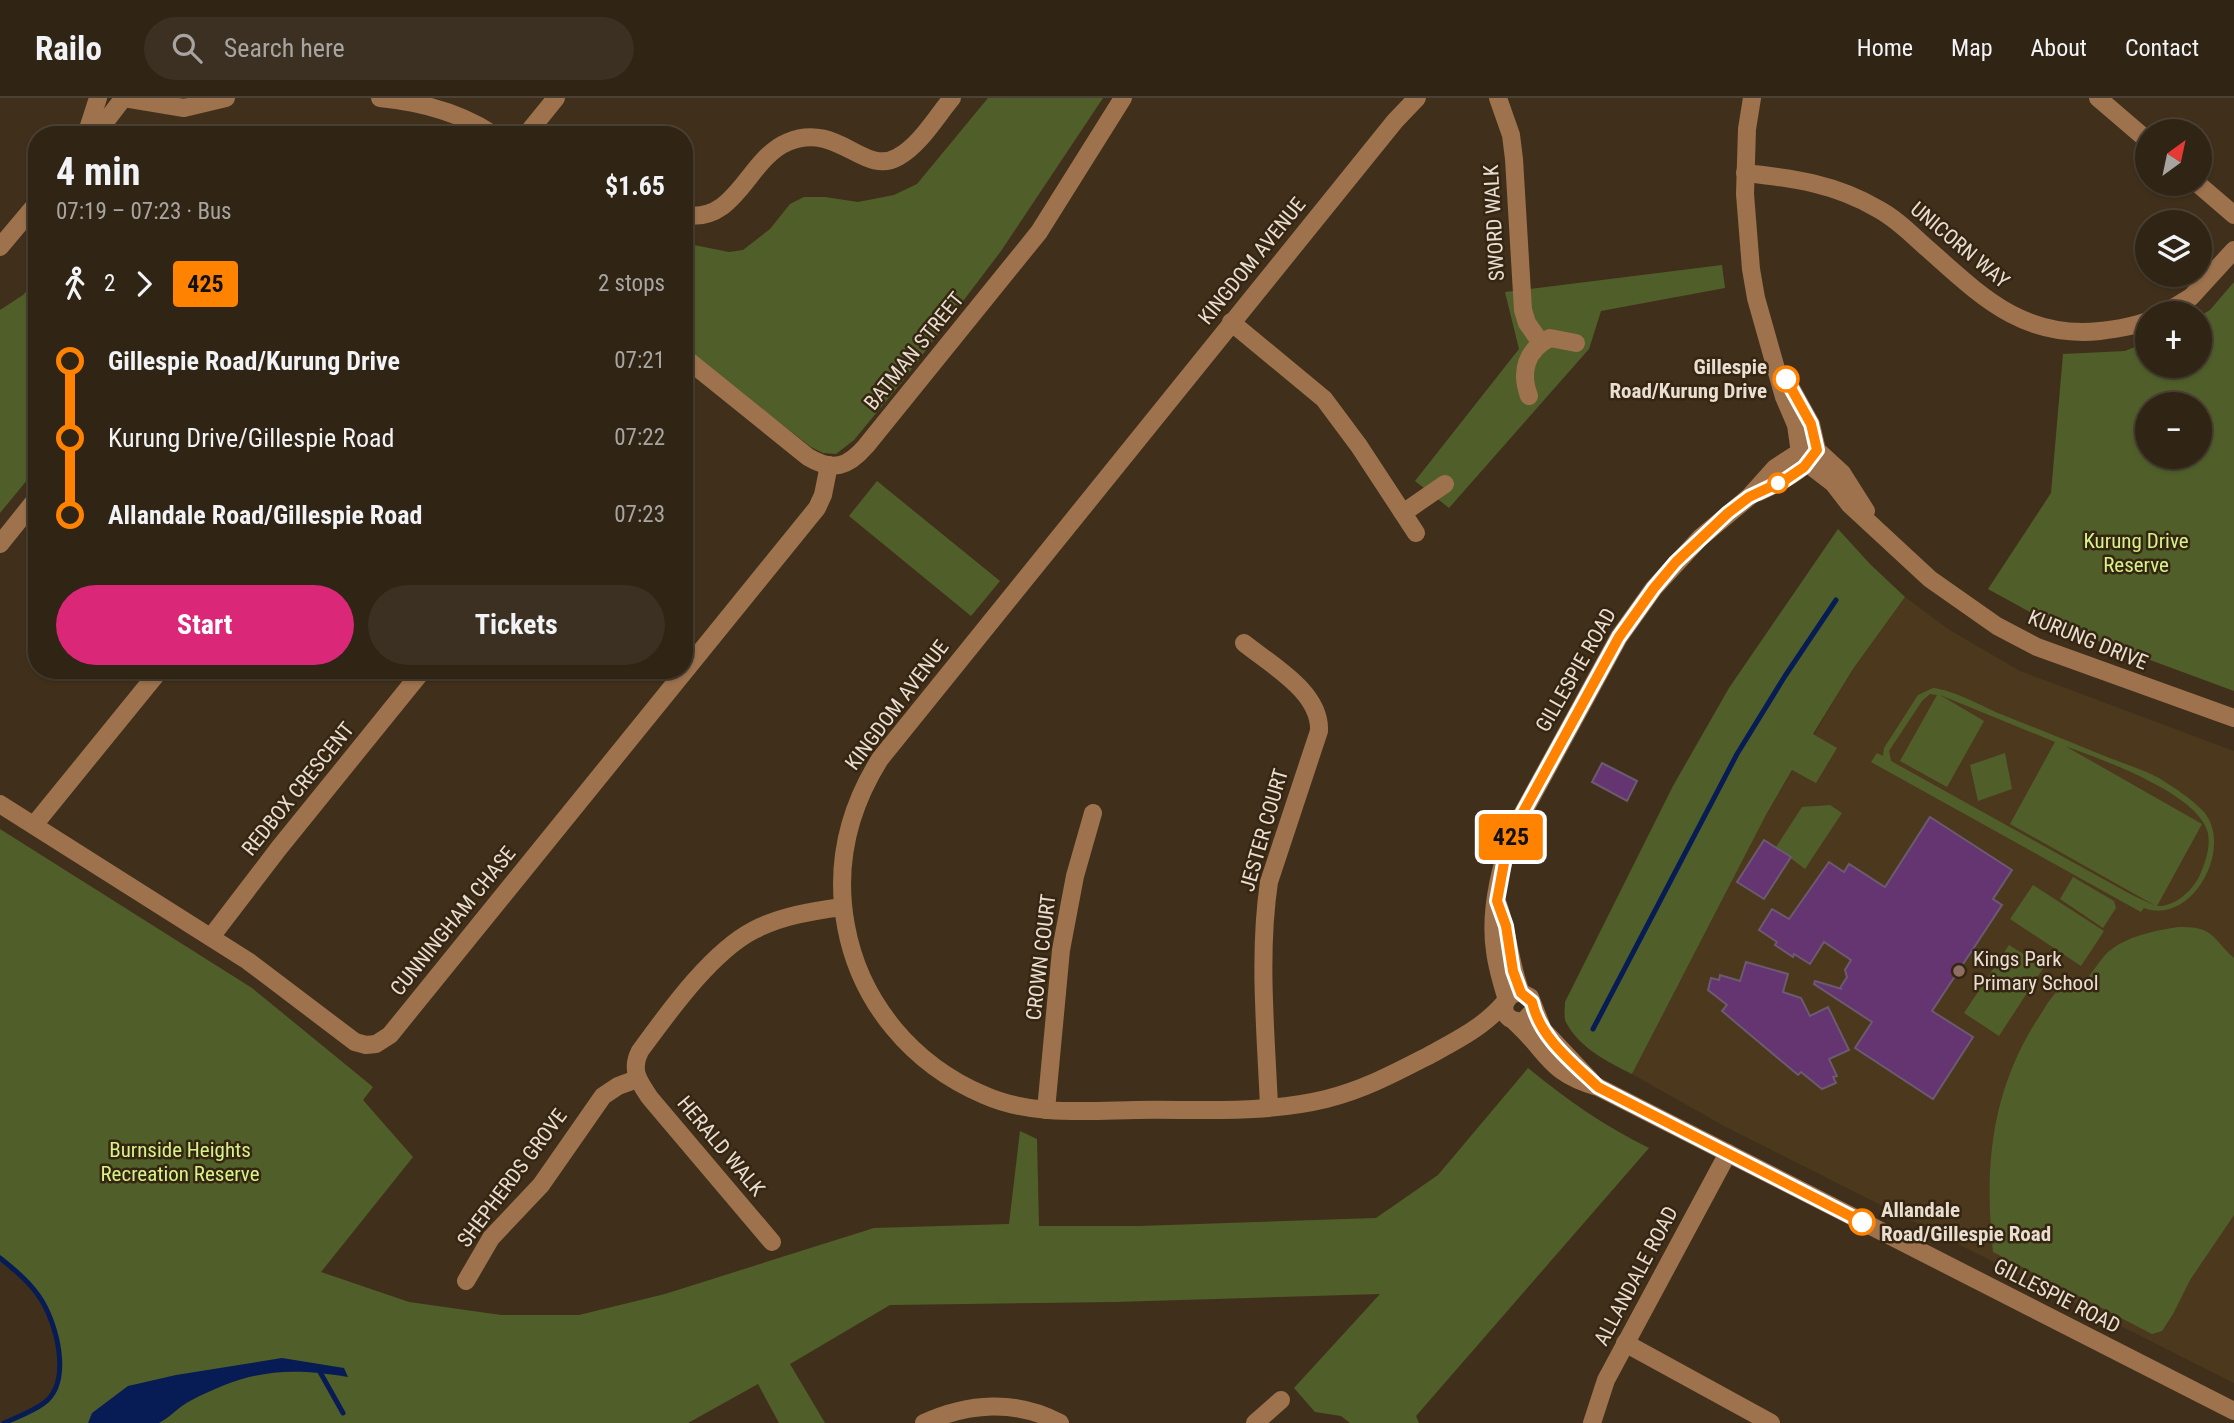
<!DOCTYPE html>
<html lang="en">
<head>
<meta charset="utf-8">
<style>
	body { margin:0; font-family:"Roboto Condensed",sans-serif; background:#3c3022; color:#f1f3f6; height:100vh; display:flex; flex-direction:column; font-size:26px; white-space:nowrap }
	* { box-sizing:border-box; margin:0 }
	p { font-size:23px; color:#a8a4a0 }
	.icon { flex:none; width:38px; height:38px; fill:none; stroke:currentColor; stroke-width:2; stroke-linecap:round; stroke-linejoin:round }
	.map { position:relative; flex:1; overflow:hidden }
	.details { position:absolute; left:28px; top:28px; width:665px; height:553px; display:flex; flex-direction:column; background:#302414; border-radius:28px; box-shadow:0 2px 5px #0004,0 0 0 2px #4b4134 }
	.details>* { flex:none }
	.badge { padding:0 14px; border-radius:5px; font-size:24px; line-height:46px }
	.needle { width:46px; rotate:33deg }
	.tools { position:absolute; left:2135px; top:21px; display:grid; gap:14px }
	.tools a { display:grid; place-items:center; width:77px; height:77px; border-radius:50%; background:#302414; box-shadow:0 2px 5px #0004,0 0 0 2px #4b4134; font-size:35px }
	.map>.badge { position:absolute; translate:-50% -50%; box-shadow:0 0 0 4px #fff }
	.legs { display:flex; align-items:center; gap:10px; height:77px; padding:0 28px; font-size:23px }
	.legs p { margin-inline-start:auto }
	.overview { display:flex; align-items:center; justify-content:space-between; height:119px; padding:0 28px }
	h1 { font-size:38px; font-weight:700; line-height:52px }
	.button { display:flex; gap:14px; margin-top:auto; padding:14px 28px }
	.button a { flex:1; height:80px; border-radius:42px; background:#db2777; color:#fff; font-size:28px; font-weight:700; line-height:80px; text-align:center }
	.button a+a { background:#3c3022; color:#f1f3f6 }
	ul { padding:0 28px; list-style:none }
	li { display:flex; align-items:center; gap:24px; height:77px; font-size:26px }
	li i { display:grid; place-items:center; width:10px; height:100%; margin:0 9px; background:currentColor }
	li i::after { content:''; width:18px; height:18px; margin:-9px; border:5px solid; border-radius:50%; background:#302414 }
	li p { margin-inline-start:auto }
	li:first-child i { background:linear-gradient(#0000 50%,currentColor 0) }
	li:last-child i { background:linear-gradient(currentColor 50%,#0000 0) }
	header { display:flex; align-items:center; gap:42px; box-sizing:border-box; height:98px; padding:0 35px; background:#302414; border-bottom:2px solid #4b4134 }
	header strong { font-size:33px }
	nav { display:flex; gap:38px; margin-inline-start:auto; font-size:24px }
	.search { width:490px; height:63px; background:#3c3022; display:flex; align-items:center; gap:18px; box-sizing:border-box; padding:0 24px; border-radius:38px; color:#a8a4a0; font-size:26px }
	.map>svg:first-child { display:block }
	.built { fill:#4c381c }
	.green { fill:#505f29; fill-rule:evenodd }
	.water { fill:#071c55 }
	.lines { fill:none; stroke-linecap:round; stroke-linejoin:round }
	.stream { stroke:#071c55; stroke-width:5 }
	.building { fill:#643570; stroke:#6b5a70; stroke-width:2 }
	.minor { stroke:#9d724d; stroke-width:18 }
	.line-1-casing { stroke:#fff; stroke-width:16 }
	.line-1 { stroke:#ff8200; stroke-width:10 }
	.stop-1-dot { fill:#fff; stroke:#ff8200; stroke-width:3.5 }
	.education-dot { fill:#8d6e63; stroke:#362611; stroke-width:2.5 }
	.labels { text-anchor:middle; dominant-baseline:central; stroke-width:5; stroke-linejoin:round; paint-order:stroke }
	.street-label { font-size:21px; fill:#e8ded2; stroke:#362611 }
	.stop-label { font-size:21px; font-weight:bold; fill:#e8ded2; stroke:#362611; text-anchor:end }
	.park-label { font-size:21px; fill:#d4f388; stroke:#362611 }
	.poi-label { font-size:21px; fill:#e8ded2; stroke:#362611; text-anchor:start }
</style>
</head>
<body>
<header>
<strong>Railo</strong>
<div class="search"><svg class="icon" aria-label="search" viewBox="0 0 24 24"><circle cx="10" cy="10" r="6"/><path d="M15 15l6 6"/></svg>Search here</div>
<nav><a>Home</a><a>Map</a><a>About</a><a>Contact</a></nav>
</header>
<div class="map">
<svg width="2234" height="1325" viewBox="0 0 2234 1325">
	<rect width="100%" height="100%" fill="#40301b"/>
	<polygon class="built" points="1905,499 1948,531 2020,573 2234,653 2234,1285 1724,1028 1632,976 1767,715 1853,571"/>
	<g class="green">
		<polygon points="988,0 1103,0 1001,153 901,285 854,342 836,356 823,355 811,349 684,250 684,145 729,154 743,152 770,131 790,106 804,99 825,99 858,104 894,97 917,86"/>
		<polygon points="330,26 397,28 427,37 202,37 230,30"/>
		<polygon points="1722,167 1725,190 1601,213 1589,251 1449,410 1415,383 1519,251 1505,194"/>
		<polygon points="37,181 37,370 0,415 0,212 23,197"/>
		<path d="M2234,184V593L2050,525L1988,491L2051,395L2063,256L2125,253L2147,244V268H2200V218L2210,212ZM2147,306H2200V359H2147Z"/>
		<polygon points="877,383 1000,483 971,518 849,418"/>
		<path d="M1838,431L1870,466L1905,499L1853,571L1813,636L1837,650L1816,685L1792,672L1767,715L1632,976C1608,964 1580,950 1567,926C1563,920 1565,911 1565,904L1673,688L1729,590Z"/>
		<path d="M1933,590C1954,592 1983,609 2003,617C2038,631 2073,645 2107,659C2123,665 2141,671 2157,679C2172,688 2192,701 2204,714C2234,750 2192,828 2144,810L2141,814L1871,664L1877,655L1883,658L1884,650L1918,597ZM1930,596L1937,597L1900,663L1947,689L1984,623L1940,597L2055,644L2010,726L2156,808L2132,797L1891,663L1889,653L1922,603ZM2065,648C2101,661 2194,694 2207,732C2212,747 2205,765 2199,779C2191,794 2174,809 2157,808L2202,726Z"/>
		<polygon points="2005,655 2012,691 1978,703 1970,667"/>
		<polygon points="1830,707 1842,715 1805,771 1776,749 1802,709"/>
		<path d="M0,731L252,890L373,989L363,1002L413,1059L321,1174L409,1204L501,1217H579L665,1196L874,1130L1009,1126L1020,1033L1037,1041L1039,1128H1140L1376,1120L1438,1077L1528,970C1566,1001 1604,1028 1649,1050L1416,1318L1419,1325H1350L1341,1318L1315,1314L1294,1290L1380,1196L1115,1204L890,1207L790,1266L825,1325H779L758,1286L688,1325H4C17,1319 32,1314 43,1305C72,1284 57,1228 42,1203C31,1185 16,1173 0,1160Z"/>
		<polygon points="2073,779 2114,803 2116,810 2103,830 2060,801"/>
		<polygon points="2033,787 2104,833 2081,868 2010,821"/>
		<path d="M2178,829C2214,828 2211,839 2234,860V1117L2190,1182L2173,1216L2162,1233L2152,1236L1993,1154C1984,1070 1991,994 2037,922C2045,910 2052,896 2063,888C2070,882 2081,885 2088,879C2095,871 2100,862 2108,854C2127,838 2154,833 2178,829Z"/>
		<polygon points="2009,847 2044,869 1999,938 1964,915"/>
	</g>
	<path class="water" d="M282,1260L344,1270L348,1279C284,1268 248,1273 190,1303C180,1308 169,1320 159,1325C151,1325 101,1325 88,1325L92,1315L128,1288L176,1277Z"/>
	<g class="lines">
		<g class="stream">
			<polyline points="1593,931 1737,656 1785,578 1836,502"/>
			<path d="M0,1160C16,1173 31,1185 42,1203C57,1228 72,1284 44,1305C32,1314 17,1319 4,1325"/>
			<polyline points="320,1274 343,1315"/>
		</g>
	</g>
	<g class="building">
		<polygon points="1602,665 1637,683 1627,703 1592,684"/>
		<polygon points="1930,719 2012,772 1993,801 2002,807 1932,913 1973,939 1933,1001 1855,950 1872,924 1814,886 1815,883 1842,891 1840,890 1847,879 1845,872 1851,862 1824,844 1810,866 1794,856 1793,859 1775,847 1777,844 1759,832 1772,811 1789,821 1829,764 1844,774 1849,766 1885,789"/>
		<polygon points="1764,742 1791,759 1764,801 1737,784"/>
		<polygon points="1746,864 1788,876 1783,894 1801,900 1810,918 1828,909 1849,952 1829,961 1837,978 1833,979 1836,985 1822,991 1801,974 1798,977 1722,913 1727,907 1708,892 1711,880 1719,882 1720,877 1740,883"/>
	</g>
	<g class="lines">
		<g class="minor">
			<path d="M380,0C420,4 460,14 494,37"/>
			<path d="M1417,0L1395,23L880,661C848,712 835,769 846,828C860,905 913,967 984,997C1031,1018 1085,1013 1136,1012C1198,1011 1265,1016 1326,1001C1363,992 1395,975 1428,958C1457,942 1484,929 1505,904"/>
			<polyline points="1498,0 1511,37 1514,61 1523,212 1527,225 1541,245"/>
			<polyline points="1752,0 1747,31 1745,96 1751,171 1756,200 1784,299 1796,327 1800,355 1807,365 1833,385 1850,407 1930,481 1997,528 2037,549 2234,620"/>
			<polyline points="2098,0 2147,42"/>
			<polyline points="130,1 184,10 226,0"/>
			<polyline points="86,37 98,0"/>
			<polyline points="95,37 122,2"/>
			<polyline points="526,37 556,0"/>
			<path d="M1745,75C1793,80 1836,86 1878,111C1897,121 1912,137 1928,151C1981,198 2023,241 2100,233C2117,231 2132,229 2147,223"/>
			<polyline points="2198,86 2234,117"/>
			<path d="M684,117C737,126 747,61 788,44C838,23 864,79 898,59C920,47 936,19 952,0"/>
			<polyline points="0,149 37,105"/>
			<polyline points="2165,215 2191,199 2234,152"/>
			<polyline points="1231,224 1324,301 1359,348 1416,435"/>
			<path d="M684,259L808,359C833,374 848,369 866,348L1039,134L1123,0"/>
			<polyline points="1786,281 1811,326 1817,352 1842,375 1866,413"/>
			<path d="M1529,298C1520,274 1526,252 1550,240L1576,245"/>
			<path d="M1759,394C1779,384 1799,376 1813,358"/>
			<polyline points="1403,415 1445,386"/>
			<polyline points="0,446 37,400"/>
			<path d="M1244,545C1271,567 1321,594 1319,633L1269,784C1258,858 1266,935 1269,1009"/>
			<polyline points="0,706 248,863 355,944 366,947 376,946 390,937 817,410 823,397 829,367"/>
			<polyline points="34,727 160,572"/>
			<path d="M1498,806C1508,835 1510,866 1521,895"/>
			<polyline points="211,839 279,750 423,572"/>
			<path d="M1507,902C1502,886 1497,870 1495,853C1489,814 1500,770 1513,733L1619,539L1654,490L1700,440L1749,399L1775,370L1795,357L1817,352"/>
			<path d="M1533,913L1524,923C1492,927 1503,882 1530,899L1543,932L1592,984"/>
			<path d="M1515,924C1549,955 1548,975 1598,989L2234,1313"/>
			<polyline points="1046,1012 1061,852 1075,778 1093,715"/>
			<path d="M772,1144L650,1000C639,984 630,972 640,953C668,915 711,854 754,832C781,818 812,813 842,809"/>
			<polyline points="466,1183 491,1140 541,1087 603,998 618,988 637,981"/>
			<polyline points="1625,1245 1771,1325"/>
			<path d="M924,1325C968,1305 1016,1301 1060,1325"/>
			<polyline points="1255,1325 1281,1302"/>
			<polyline points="1592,1325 1606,1282 1728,1055"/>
		</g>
	</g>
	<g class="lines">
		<g class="line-1-casing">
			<path id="line-1" d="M1786,281L1811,326L1817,352L1804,369L1785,382L1749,399L1728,415L1676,464L1654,490L1619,539L1522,716L1506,754L1497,803L1506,828L1513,873L1521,895L1532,904C1540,940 1572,964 1598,989L1862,1124"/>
		</g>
		<use href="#line-1" class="line-1"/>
	</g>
	<g class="stop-1-dot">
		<circle cx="1786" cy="281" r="12"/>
		<circle cx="1778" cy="385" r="9"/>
		<circle cx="1862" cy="1124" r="12"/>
	</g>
	<circle class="education-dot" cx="1959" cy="873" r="7"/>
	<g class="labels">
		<g class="street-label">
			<text transform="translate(1494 125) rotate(-93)">SWORD WALK</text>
			<text transform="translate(1960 147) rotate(40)">UNICORN WAY</text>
			<text transform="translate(1252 163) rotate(-51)">KINGDOM AVENUE</text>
			<text transform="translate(914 253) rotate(-51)">BATMAN STREET</text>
			<text transform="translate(2088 542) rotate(22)">KURUNG DRIVE</text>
			<text transform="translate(1576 572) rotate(-60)">GILLESPIE ROAD</text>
			<text transform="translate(897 607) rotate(-53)">KINGDOM AVENUE</text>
			<text transform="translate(298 691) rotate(-51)">REDBOX CRESCENT</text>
			<text transform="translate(1264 732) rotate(-74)">JESTER COURT</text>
			<text transform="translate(453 823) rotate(-51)">CUNNINGHAM CHASE</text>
			<text transform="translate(1041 859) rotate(-83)">CROWN COURT</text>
			<text transform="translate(721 1048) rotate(50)">HERALD WALK</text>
			<text transform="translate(512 1080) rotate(-53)">SHEPHERDS GROVE</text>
			<text transform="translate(1636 1178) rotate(-62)">ALLANDALE ROAD</text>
			<text transform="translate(2057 1198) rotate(27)">GILLESPIE ROAD</text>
		</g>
		<g class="stop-label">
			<text x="1767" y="269">Gillespie<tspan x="1767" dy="24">Road/Kurung Drive</tspan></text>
			<text x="1881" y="1112" text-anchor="start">Allandale<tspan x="1881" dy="24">Road/Gillespie Road</tspan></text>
		</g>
		<g class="park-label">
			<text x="2136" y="443">Kurung Drive<tspan x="2136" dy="24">Reserve</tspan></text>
			<text x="180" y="1052">Burnside Heights<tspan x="180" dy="24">Recreation Reserve</tspan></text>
		</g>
		<g class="poi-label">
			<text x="1973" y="861">Kings Park<tspan x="1973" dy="24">Primary School</tspan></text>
		</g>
	</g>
</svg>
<div class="tools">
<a><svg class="needle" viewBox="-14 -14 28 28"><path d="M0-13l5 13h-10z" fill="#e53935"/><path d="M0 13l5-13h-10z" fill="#a8a4a0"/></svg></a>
<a><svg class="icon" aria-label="layers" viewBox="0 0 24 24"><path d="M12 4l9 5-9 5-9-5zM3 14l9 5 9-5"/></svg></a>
<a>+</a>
<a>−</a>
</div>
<b class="badge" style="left:1511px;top:739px;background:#ff8200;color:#111">425</b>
<section class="details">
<div class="overview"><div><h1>4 min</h1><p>07:19 – 07:23 · Bus</p></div><b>$1.65</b></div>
<div class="legs"><svg class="icon" aria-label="walk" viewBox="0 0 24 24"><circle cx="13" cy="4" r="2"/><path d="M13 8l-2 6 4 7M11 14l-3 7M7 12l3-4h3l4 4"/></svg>2<svg class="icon" aria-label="forward" viewBox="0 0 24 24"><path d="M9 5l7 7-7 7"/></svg><b class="badge" style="background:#ff8200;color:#111">425</b><p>2 stops</p></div>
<ul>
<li><i style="color:#ff8200"></i><b>Gillespie Road/Kurung Drive</b><p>07:21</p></li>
<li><i style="color:#ff8200"></i><span>Kurung Drive/Gillespie Road</span><p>07:22</p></li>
<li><i style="color:#ff8200"></i><b>Allandale Road/Gillespie Road</b><p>07:23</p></li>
</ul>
<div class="button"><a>Start</a><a>Tickets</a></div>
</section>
</div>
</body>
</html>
